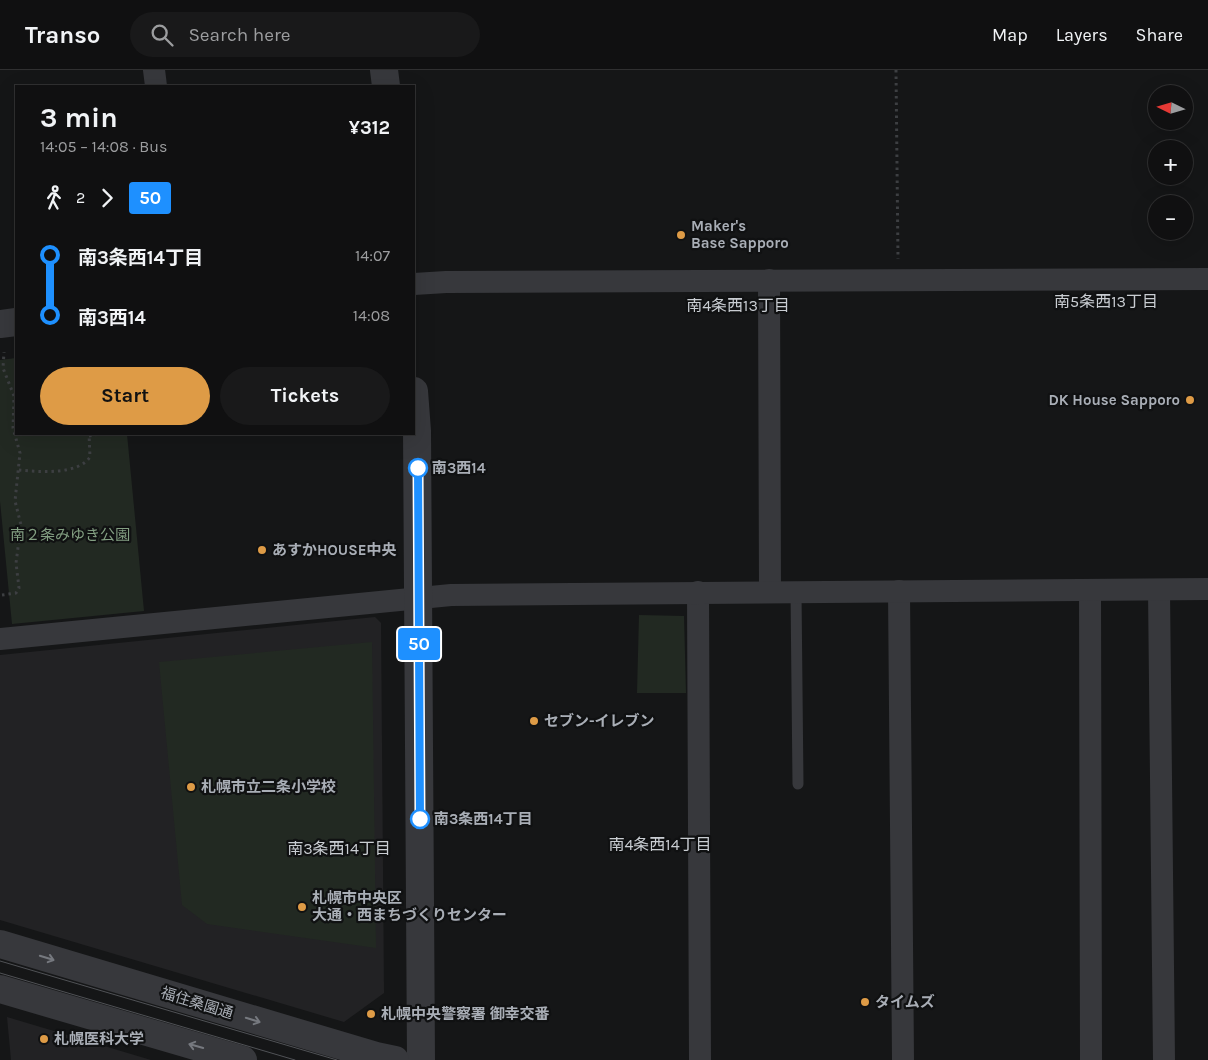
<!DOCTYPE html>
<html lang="en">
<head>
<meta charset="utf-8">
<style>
	body { margin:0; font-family:Karla,"Noto Sans JP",sans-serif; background:#19191a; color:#f1f3f6; height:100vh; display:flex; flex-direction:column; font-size:19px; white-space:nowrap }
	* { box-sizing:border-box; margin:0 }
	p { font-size:16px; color:#9c9d9f }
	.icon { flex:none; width:28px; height:28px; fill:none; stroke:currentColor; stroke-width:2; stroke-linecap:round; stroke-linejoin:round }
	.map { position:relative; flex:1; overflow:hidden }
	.details { position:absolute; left:15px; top:15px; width:400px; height:350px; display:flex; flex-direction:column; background:#101011; border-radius:0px; box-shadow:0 5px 20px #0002,0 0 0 1px #303031 }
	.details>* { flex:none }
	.badge { padding:0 10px; border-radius:4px; font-size:18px; line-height:32px }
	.needle { width:32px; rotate:275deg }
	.controls { position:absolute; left:1148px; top:15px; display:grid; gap:10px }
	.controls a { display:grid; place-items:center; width:45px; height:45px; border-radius:50%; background:#101011; box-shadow:0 5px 20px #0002,0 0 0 1px #303031; font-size:25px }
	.map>.badge { position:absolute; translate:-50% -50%; box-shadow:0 0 0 2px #fff }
	.legs { display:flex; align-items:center; gap:8px; height:55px; padding:0 25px; font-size:16px }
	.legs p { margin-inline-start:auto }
	.summary { display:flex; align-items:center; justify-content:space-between; height:85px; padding:0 25px }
	h1 { font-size:28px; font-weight:700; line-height:38px }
	.button { display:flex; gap:10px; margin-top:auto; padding:10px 25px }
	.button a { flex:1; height:58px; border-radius:30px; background:#de9b46; color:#111; font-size:20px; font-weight:700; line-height:58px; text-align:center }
	.button a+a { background:#19191a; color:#f1f3f6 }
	ul { padding:0 25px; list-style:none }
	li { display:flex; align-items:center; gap:18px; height:60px; font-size:19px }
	li i { display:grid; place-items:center; width:8px; height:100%; margin:0 6px; background:currentColor }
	li i::after { content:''; width:12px; height:12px; margin:-6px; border:4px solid; border-radius:50%; background:#101011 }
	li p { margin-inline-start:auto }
	li:first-child i { background:linear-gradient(#0000 50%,currentColor 0) }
	li:last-child i { background:linear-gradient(currentColor 50%,#0000 0) }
	header { display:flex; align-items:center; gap:30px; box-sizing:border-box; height:70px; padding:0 25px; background:#101011; border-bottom:1px solid #303031 }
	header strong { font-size:24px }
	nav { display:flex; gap:28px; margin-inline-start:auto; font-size:18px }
	.search { width:350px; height:45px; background:#19191a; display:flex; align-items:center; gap:12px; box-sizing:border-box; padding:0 18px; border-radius:28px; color:#9c9d9f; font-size:19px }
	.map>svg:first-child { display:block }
	.built { fill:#222224 }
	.green { fill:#222922 }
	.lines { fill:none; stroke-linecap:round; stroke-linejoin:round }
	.path { stroke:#3d3f42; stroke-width:3; stroke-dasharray:2.5 4; stroke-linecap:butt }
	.service { stroke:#37383c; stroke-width:11 }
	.minor { stroke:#37383c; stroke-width:22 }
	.tertiary { stroke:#37383c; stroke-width:28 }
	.tram { stroke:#505256; stroke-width:1 }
	.oneway { stroke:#76797f }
	.line-1-casing { stroke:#fff; stroke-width:11 }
	.line-1 { stroke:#1e90ff; stroke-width:8 }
	.poi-dot { fill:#de9b46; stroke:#101112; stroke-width:2 }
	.stop-1-dot { fill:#fff; stroke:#1e90ff; stroke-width:2.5 }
	.labels { text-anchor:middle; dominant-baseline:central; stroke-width:4.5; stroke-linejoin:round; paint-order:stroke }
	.poi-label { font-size:15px; font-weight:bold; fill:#a9aeb6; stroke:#101112; text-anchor:start }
	.stop-label { font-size:15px; font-weight:bold; fill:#a9aeb6; stroke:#101112; text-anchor:start }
	.park-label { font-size:15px; fill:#839f82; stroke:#101112 }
	.street-label { font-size:15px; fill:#a9aeb6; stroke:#101112 }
	.neighbourhood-label { font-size:16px; fill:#c9cdd2; stroke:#101112 }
</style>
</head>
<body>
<header>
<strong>Transo</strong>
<div class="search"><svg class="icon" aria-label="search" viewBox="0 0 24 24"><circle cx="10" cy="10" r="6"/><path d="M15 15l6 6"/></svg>Search here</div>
<nav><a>Map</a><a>Layers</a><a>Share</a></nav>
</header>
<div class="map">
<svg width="1208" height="990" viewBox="0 0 1208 990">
	<rect width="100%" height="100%" fill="#151617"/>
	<g class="built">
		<polygon points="375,547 381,553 384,923 344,952 0,850 0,585"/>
		<polygon points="7,947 151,990 11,990"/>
	</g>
	<g class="green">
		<polygon points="16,288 16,364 127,364 144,541 12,554 0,431 0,290"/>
		<polygon points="639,545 684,546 686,623 637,623"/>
		<polygon points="372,572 376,878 207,854 182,835 159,592"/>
	</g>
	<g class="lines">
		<g class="path">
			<polyline points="896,0 898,189"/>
			<polyline points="89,366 100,364"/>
			<path d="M19,400C39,402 78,405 90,387L89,364"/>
			<polyline points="2,525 16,523 19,518 16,493 21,455 15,431 20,383 13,358 14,326 3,298 4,282"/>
		</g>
		<polyline class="service" points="796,522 798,714"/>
		<g class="minor">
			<polyline points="154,0 156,16"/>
			<polyline points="769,210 770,522"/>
			<polyline points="414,214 446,212 1208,209"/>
			<polyline points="1090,520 1091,990"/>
			<polyline points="1159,520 1164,990"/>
			<polyline points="899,521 903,990"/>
			<polyline points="698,522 700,990"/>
			<polyline points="0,569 451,525 1208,519"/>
		</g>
		<g class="tertiary">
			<polyline points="384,0 386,16"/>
			<polyline points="0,254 16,252"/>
			<polyline points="414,321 417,361 421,990"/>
			<polyline points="0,874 376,986 395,990"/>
			<polyline points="0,919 243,990"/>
		</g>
		<g class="tram">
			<polyline points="0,891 337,990"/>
			<polyline points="0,903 295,990"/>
		</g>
	</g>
	<defs><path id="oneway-shaft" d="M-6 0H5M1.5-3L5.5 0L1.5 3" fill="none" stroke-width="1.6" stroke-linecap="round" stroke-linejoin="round" transform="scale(1.25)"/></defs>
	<g class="oneway">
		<use href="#oneway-shaft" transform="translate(47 888) rotate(17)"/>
		<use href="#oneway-shaft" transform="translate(253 950) rotate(17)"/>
		<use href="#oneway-shaft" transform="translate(196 976) rotate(-164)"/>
	</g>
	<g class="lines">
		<g class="line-1-casing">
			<polyline id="line-1" points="418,398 420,749"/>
		</g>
		<use href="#line-1" class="line-1"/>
	</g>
	<g class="poi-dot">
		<circle cx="681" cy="165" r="5"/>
		<circle cx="1190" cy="330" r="5"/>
		<circle cx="262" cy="480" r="5"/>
		<circle cx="534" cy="651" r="5"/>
		<circle cx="191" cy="717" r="5"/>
		<circle cx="302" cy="837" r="5"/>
		<circle cx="865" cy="932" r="5"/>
		<circle cx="371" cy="944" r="5"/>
		<circle cx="44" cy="969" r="5"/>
	</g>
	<g class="stop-1-dot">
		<circle cx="418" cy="398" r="9"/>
		<circle cx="420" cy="749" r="9"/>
	</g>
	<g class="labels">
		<g class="poi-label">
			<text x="691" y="156">Maker's<tspan x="691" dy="17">Base Sapporo</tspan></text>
			<text x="1180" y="330" text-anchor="end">DK House Sapporo</text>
			<text x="272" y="480">あすかHOUSE中央</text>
			<text x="544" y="651">セブン-イレブン</text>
			<text x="201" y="717">札幌市立二条小学校</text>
			<text x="312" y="828">札幌市中央区<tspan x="312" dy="17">大通・西まちづくりセンター</tspan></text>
			<text x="875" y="932">タイムズ</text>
			<text x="381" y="944">札幌中央警察署 御幸交番</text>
			<text x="54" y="969">札幌医科大学</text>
		</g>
		<g class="stop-label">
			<text x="432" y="398">南3西14</text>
			<text x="434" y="749">南3条西14丁目</text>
		</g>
		<g class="park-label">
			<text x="70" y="465">南２条みゆき公園</text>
		</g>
		<g class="street-label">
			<text transform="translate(197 933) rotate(17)">福住桑園通</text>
		</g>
		<g class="neighbourhood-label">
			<text x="1106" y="231">南5条西13丁目</text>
			<text x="738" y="235">南4条西13丁目</text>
			<text x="660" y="774">南4条西14丁目</text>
			<text x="339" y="778">南3条西14丁目</text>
		</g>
	</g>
</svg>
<div class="controls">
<a><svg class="needle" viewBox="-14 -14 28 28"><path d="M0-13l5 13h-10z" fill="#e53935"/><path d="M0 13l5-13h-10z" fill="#9c9d9f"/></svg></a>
<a>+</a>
<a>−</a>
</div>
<b class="badge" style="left:419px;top:574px;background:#1e90ff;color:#fff">50</b>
<section class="details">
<div class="summary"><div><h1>3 min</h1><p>14:05 – 14:08 · Bus</p></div><b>¥312</b></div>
<div class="legs"><svg class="icon" aria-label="walk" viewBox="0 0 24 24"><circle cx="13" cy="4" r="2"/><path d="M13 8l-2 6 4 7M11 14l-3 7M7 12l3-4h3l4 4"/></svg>2<svg class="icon" aria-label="forward" viewBox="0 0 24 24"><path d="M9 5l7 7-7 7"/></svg><b class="badge" style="background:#1e90ff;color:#fff">50</b></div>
<ul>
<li><i style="color:#1e90ff"></i><b>南3条西14丁目</b><p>14:07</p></li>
<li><i style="color:#1e90ff"></i><b>南3西14</b><p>14:08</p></li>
</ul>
<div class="button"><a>Start</a><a>Tickets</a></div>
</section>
</div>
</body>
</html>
